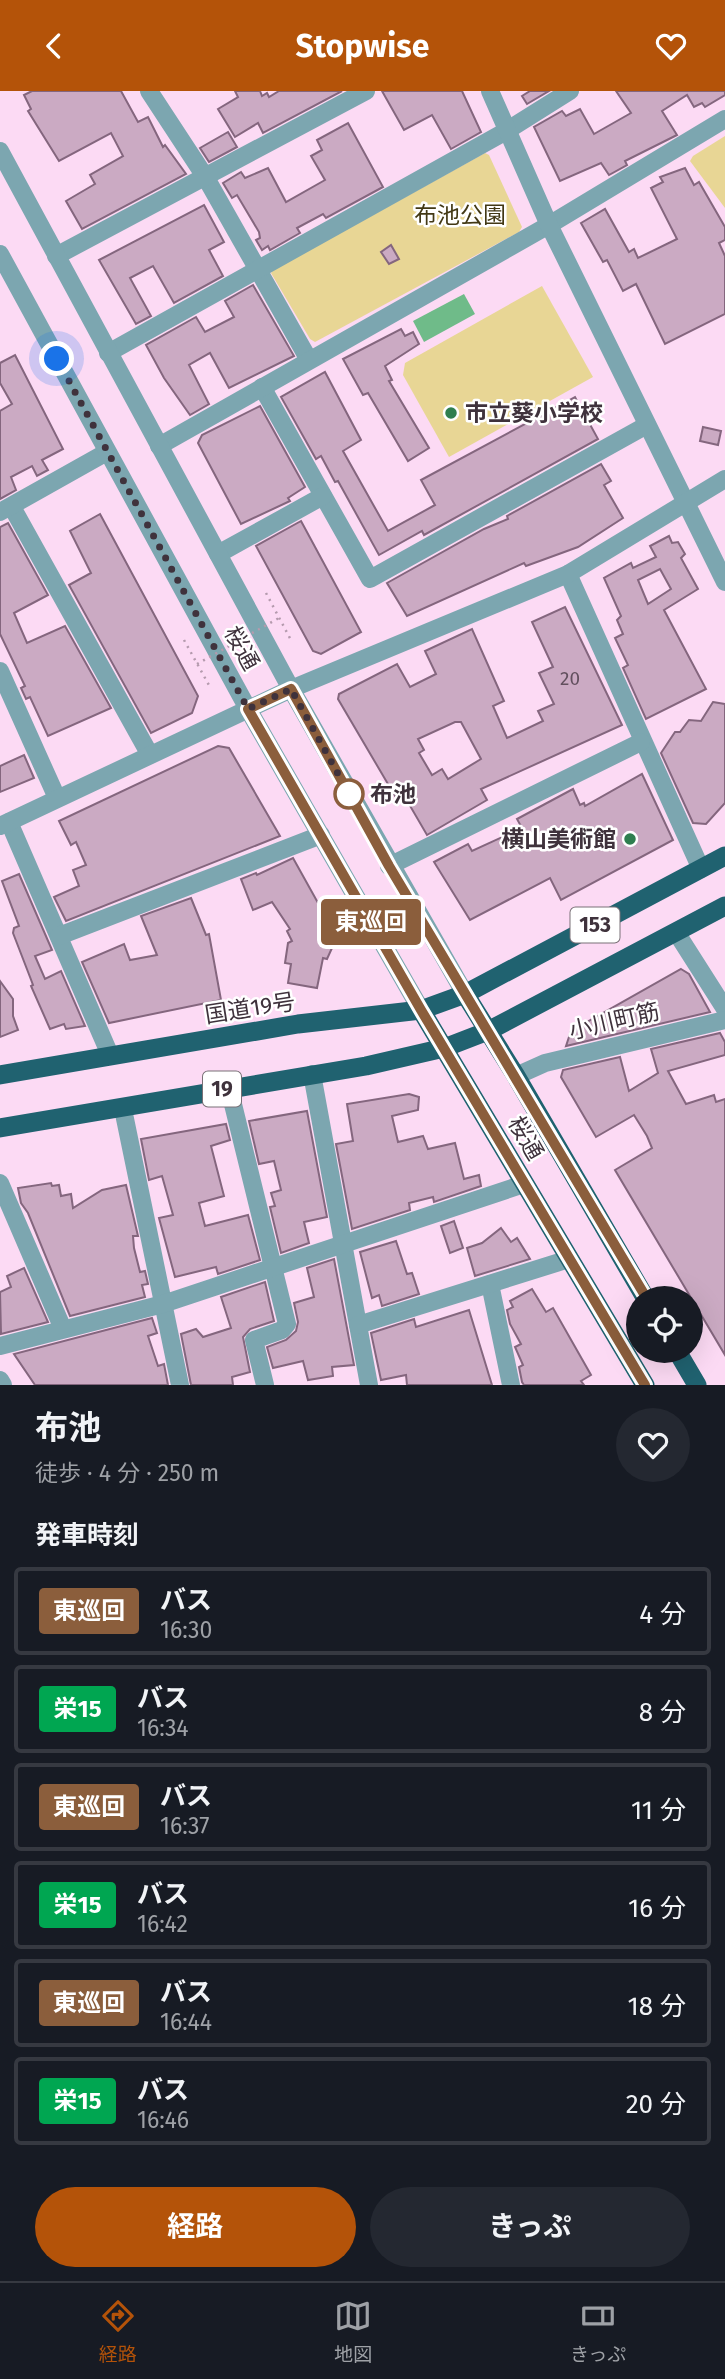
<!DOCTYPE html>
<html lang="ja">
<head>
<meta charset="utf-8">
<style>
	body { margin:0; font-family:"Fira Sans","Noto Sans JP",sans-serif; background:#242831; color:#f1f3f6; height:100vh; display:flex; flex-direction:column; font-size:26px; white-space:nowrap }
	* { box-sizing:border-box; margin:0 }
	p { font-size:23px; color:#9ea1a6 }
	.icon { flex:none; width:38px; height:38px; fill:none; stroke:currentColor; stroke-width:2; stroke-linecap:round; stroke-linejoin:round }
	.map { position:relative; height:1294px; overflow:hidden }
	.panel { display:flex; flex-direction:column; background:#171b24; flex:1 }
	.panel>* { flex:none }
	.badge { padding:0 14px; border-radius:5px; font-size:24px; line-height:46px }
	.controls { position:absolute; left:626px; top:1195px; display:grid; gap:14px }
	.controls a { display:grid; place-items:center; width:77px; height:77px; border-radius:50%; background:#171b24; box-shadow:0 7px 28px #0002; font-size:35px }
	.you { position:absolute; width:35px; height:35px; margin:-18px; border:5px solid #fff; border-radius:50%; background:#1a73e8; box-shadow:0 0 0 10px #1a73e833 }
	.map>.badge { position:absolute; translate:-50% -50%; box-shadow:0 0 0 4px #fff }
	h2 { padding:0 35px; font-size:26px; line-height:63px }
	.round { display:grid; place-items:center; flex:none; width:74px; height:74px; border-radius:37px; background:#242831 }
	.headline { display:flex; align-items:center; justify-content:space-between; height:119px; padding:0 35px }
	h1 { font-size:33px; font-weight:700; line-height:52px }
	.button { display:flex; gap:14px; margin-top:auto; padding:14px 35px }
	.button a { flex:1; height:80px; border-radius:42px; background:#b45309; color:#fff; font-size:28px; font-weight:700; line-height:80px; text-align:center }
	.button a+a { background:#242831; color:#f1f3f6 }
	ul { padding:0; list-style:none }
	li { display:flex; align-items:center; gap:21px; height:88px; margin:0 14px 10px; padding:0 21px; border:4px solid #363941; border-radius:7px }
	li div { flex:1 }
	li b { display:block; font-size:26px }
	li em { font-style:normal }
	li .badge { min-width:77px; font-weight:700; text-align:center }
	header { display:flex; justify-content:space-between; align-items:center; height:91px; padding:0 35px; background:#b45309; color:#fff; font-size:32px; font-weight:700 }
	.menu { display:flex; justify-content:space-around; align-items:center; height:98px; border-top:2px solid #363941; background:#171b24; font-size:19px; color:#9ea1a6 }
	.menu a { display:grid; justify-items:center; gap:4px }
	.menu .on { color:#b45309 }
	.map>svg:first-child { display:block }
	.green { fill:#e8d695 }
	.water { fill:#6fbb89 }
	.building { fill:#cbaac3; stroke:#84667e; stroke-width:2; fill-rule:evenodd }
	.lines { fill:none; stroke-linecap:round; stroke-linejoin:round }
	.path { stroke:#b49aad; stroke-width:2.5; stroke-dasharray:2 5; stroke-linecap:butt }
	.minor { stroke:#7ca6b0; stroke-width:18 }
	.tertiary { stroke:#7ca6b0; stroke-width:18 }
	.trunk { stroke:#206270; stroke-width:19 }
	.path-bridge { stroke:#b49aad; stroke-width:2.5; stroke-dasharray:2 5; stroke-linecap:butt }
	.line-casing { stroke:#fff; stroke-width:16 }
	.line { stroke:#8b5e3c; stroke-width:10 }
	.walk { stroke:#3f323c; stroke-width:7; stroke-dasharray:0 12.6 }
	.poi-dot { fill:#2f7e4f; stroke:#fff; stroke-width:2.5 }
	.stop-dot { fill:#fff; stroke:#8b5e3c; stroke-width:3.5 }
	.labels { text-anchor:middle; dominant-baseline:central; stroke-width:5; stroke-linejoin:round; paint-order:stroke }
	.number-label { font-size:19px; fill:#62505e }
	.shield { fill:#fff; stroke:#797076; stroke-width:2 }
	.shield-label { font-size:21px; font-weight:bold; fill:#3f323c }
	.park-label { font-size:23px; fill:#423814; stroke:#fff }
	.poi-label { font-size:23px; font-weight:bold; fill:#3f323c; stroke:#fff; text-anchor:start }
	.street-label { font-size:23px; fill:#3f323c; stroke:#fff }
	.stop-label { font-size:23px; font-weight:bold; fill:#3f323c; stroke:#fff; text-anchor:start }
</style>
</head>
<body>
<header><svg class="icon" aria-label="back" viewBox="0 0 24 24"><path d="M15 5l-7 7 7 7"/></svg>Stopwise<svg class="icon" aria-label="heart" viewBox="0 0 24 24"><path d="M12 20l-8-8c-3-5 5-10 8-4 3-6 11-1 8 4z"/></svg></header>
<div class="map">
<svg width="725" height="1294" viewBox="0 0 725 1294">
	<rect width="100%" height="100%" fill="#fcdaf4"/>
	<g class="green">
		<polygon points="725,45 725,117 690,70 693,65"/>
		<polygon points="485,62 489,64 522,136 519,141 315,251 310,248 271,182 273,179"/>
		<polygon points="542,195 593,286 449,366 403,284 405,272"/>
	</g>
	<polygon class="water" points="464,203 475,223 424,251 413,230"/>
	<g class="building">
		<polygon points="32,0 121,0 138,31 148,26 163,56 165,54 186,83 82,138 66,110 95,93 90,84 123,65 111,42 59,70 28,20 31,18 24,4"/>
		<polygon points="235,0 260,0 262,5 267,2 269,6 279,0 342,0 263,42 258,32 235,46 218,18 238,6"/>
		<polygon points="382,0 462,0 481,41 451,58 432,24 404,39"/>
		<polygon points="530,0 549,0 527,13 522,5"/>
		<polygon points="616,0 725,0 725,4 705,16 702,12 694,16 687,4 662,20 677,44 625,70 627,74 609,84 601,72 560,90 534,36 562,20 566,25 580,18 594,43 631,22"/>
		<polygon points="348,32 383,96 326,127 323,123 297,137 300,142 270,159 268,155 262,159 256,149 260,147 259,141 237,104 232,107 223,92 241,81 245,87 268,77 286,111 325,89 311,65 322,59 317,49"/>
		<polygon points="228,41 237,56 209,71 200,57"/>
		<polygon points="685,77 694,94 699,91 725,136 725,149 719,152 725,165 725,223 665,253 636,193 623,200 607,169 603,171 581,132 605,118 629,161 634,158 638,167 677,148 651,97 663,91 660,86"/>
		<polygon points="204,114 224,151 209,159 223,185 174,212 153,175 130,187 151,225 136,233 99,169"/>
		<polygon points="391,154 399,168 389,173 381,161"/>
		<polygon points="253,194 294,265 229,297 210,262 189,274 209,313 190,324 164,287 146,254 196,226 205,241 234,226 225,210"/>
		<polygon points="401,238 405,245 413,241 419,253 385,275 392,289 389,290 429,357 408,370 368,302 363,304 343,268"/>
		<polygon points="15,264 63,358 42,369 48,379 37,385 32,375 11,386 16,399 0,408 0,320 12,313 0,292 0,272"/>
		<polygon points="325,281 361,349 343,360 388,440 435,414 421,389 575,306 598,348 424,444 422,440 379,464 338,390 335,391 321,365 316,368 281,306"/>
		<polygon points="260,315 305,396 288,407 290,410 241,433 198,352 202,344"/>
		<polygon points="703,336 721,340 718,354 700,350"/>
		<polygon points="601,373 611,390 604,394 623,427 578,456 526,475 524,472 407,525 387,492 484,438 508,428 507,425"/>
		<polygon points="100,423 198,605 192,622 151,642 69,494 91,482 70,440"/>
		<polygon points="301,430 361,541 321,563 313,560 256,455"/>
		<polygon points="8,432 48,504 14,522 27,552 65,535 111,617 48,645 30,606 26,608 21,597 25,595 0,543 0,436"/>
		<path d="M669,445L672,452L678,451L685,463L681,467L698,498L664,519L706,598L646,628L623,577L628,574L615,547L623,543L617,529L621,525L604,487L631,472L633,477L656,466L650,455ZM660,478L671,498L648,513L638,489Z"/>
		<path d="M565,516L622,634L481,698L487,709L427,744L402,701L395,705L338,608L339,603L397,573L410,596L436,583L425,560L472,538L504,610L493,615L507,647L543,630L538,620L554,613L539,582L553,576L532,531ZM455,631H461L481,668L448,688L442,678L432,684L419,662L424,659L418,648Z"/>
		<polygon points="713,611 725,613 725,712 706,733 693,732 661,662 675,641 680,641 689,629 701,630"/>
		<polygon points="218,655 229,657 280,745 66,830 54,806 79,795 73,779 86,774 76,751 71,754 59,730"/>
		<polygon points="24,664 34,687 0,701 0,675"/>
		<polygon points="642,683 673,749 561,809 550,787 470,829 434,771 468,753 472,760 522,737 517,728 573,698 580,714 584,712 585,715"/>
		<polygon points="293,767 337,846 327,868 323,867 317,897 288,892 291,873 285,872 288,852 292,850 287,840 290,838 272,811 253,819 241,788 256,782 257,784"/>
		<polygon points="19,783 52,859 35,865 45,888 61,880 85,935 66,938 64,933 50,938 31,895 33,894 30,886 13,842 14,837 19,835 2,790"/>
		<polygon points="191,807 206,844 209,843 221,909 109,932 82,871 124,853 130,869 157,864 141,825"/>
		<polygon points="681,878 689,883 710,921 566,955 571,940"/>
		<polygon points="0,890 13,908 13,925 18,939 0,946"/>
		<polygon points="720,942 725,951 725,964 668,980 686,1013 714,1004 716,1011 725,1008 725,1264 615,1079 652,1057 647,1045 634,1024 596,1046 561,986 563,979 620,966 629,1000 658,982 651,958"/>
		<polygon points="409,1003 419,1006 418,1019 392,1025 398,1051 423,1045 428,1058 455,1052 464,1088 479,1084 481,1095 434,1111 433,1106 409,1112 410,1119 352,1138 336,1053 353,1050 347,1013"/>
		<polygon points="307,1020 327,1126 304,1131 309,1152 281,1162 270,1116 275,1115 271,1102 281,1099 274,1070 259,1073 249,1030"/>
		<polygon points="226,1033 230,1049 211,1055 224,1105 199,1112 205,1135 248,1124 260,1169 218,1183 216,1176 175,1186 159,1127 173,1124 162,1085 149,1089 141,1048"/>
		<polygon points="51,1092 52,1095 59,1094 61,1105 71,1103 73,1117 102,1099 126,1094 138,1145 133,1145 134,1157 140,1181 145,1180 148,1193 142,1194 145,1206 70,1225 28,1122 21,1112 18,1097"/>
		<polygon points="454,1130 463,1157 450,1162 441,1135"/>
		<polygon points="501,1137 511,1151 517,1147 530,1168 475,1185 467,1157 482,1152"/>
		<polygon points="396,1150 407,1183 412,1182 419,1203 382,1215 379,1204 372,1207 360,1161"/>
		<polygon points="334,1168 354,1274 332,1276 333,1285 308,1289 303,1270 273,1277 267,1256 286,1249 296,1240 298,1231 294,1212 314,1206 307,1177"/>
		<polygon points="24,1177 48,1231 1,1243 0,1201 11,1196 7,1185"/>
		<polygon points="265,1191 274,1230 250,1238 243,1246 250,1281 232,1286 233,1294 191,1294 181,1243 196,1238 203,1246 231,1237 221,1206"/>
		<polygon points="532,1198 546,1221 553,1217 591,1284 581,1290 584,1294 524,1294 522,1291 519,1276 523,1274 515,1256 521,1253 510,1233 507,1219 513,1216 510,1210"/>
		<polygon points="469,1219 492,1294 407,1294 406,1284 381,1289 371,1242 414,1228 416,1236"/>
		<polygon points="152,1227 157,1242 148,1245 158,1275 164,1273 168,1294 35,1294 14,1263"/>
	</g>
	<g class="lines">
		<g class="path">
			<polyline points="266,502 292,551"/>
			<polyline points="184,549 210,596"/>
		</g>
		<g class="minor">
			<polyline points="149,0 206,87 309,269"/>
			<polyline points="56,165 366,0"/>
			<polyline points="108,262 508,39 570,0"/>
			<polyline points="262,296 370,488 647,334"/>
			<polyline points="159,355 549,134 725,28"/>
			<polyline points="12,416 150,664"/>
			<polyline points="0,421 107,361"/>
			<polyline points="218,463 323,405"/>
			<polyline points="568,483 701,778"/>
			<polyline points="0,580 57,707"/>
			<polyline points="9,731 110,964"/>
			<polyline points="389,775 641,651"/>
			<polyline points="676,841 725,918"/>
			<polyline points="59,845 321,744"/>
			<polyline points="312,983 369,1294"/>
			<polyline points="516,985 545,972 725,929"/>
			<polyline points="229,997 287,1233 282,1239 254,1249 265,1294"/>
			<polyline points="123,1018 180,1294"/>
			<polyline points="0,1092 63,1238"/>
			<polyline points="490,1193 511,1294"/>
			<polyline points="358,1234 569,1168"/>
			<polyline points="0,1255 163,1213 524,1093"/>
		</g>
		<g class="tertiary">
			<polyline points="490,0 549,134 725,491"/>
			<polyline points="0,60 291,598 465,903"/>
			<polyline points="0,163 248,618 421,919"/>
			<polyline points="0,735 291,598 568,483 725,388"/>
			<polyline points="0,1289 3,1294"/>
		</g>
		<g class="trunk">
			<polyline points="465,903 516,985 646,1208"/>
			<polyline points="421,919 645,1294"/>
			<polyline points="0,984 298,933 421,919 465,903 725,765"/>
			<polyline points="0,1037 366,975 444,957 488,940 725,815"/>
			<polyline points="677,1260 697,1294"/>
		</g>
		<polyline class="path-bridge" points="197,573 279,527"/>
	</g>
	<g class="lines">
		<g class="line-casing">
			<polyline id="line" points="645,1294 421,919 248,618 291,598 389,775 647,1208"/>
		</g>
		<use href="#line" class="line"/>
		<polyline class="walk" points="57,268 248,618 291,598 352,708 349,703"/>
	</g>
	<g class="poi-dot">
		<circle cx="451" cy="322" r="7"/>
		<circle cx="630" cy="748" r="7"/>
	</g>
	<circle class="stop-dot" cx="349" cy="703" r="14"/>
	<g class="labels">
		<g class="number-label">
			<text x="570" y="587">20</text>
		</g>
		<g class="shield">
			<rect x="570.5" y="816.5" width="49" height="35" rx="5"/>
			<rect x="203" y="980.5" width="38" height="35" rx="5"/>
		</g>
		<g class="shield-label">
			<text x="595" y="834">153</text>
			<text x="222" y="998">19</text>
		</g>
		<g class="park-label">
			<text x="460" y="124">布池公園</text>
		</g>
		<g class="poi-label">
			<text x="465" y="322">市立葵小学校</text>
			<text x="616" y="748" text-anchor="end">横山美術館</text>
		</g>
		<g class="street-label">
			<text transform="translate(242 557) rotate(61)">桜通</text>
			<text transform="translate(250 917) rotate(-9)">国道19号</text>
			<text transform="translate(614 930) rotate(-13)">小川町筋</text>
			<text transform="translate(526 1047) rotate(60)">桜通</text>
		</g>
		<g class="stop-label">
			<text x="370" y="703">布池</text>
		</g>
	</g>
</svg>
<div class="controls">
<a><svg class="icon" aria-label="locate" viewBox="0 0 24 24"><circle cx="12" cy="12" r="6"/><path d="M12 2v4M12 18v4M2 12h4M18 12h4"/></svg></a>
</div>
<div class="you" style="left:57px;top:268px"></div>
<b class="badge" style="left:371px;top:831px;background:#8b5e3c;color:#fff">東巡回</b>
</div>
<section class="panel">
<div class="headline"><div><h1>布池</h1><p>徒歩 · 4 分 · 250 m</p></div><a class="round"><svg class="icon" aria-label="heart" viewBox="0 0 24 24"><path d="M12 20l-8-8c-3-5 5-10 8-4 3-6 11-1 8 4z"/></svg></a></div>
<h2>発車時刻</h2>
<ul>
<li><span class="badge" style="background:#8b5e3c;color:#fff">東巡回</span><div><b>バス</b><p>16:30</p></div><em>4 分</em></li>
<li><span class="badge" style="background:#00a651;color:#fff">栄15</span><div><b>バス</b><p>16:34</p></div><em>8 分</em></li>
<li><span class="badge" style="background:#8b5e3c;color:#fff">東巡回</span><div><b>バス</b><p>16:37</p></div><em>11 分</em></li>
<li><span class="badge" style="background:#00a651;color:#fff">栄15</span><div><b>バス</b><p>16:42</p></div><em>16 分</em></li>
<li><span class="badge" style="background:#8b5e3c;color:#fff">東巡回</span><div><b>バス</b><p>16:44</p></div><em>18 分</em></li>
<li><span class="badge" style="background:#00a651;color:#fff">栄15</span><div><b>バス</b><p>16:46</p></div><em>20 分</em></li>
</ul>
<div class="button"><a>経路</a><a>きっぷ</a></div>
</section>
<nav class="menu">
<a class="on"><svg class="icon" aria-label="directions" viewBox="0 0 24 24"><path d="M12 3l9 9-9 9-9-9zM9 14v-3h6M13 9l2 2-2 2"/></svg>経路</a>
<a><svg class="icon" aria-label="map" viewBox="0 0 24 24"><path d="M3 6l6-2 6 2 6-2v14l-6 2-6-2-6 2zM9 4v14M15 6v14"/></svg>地図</a>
<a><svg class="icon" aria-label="tickets" viewBox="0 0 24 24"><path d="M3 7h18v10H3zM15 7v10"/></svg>きっぷ</a>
</nav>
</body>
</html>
